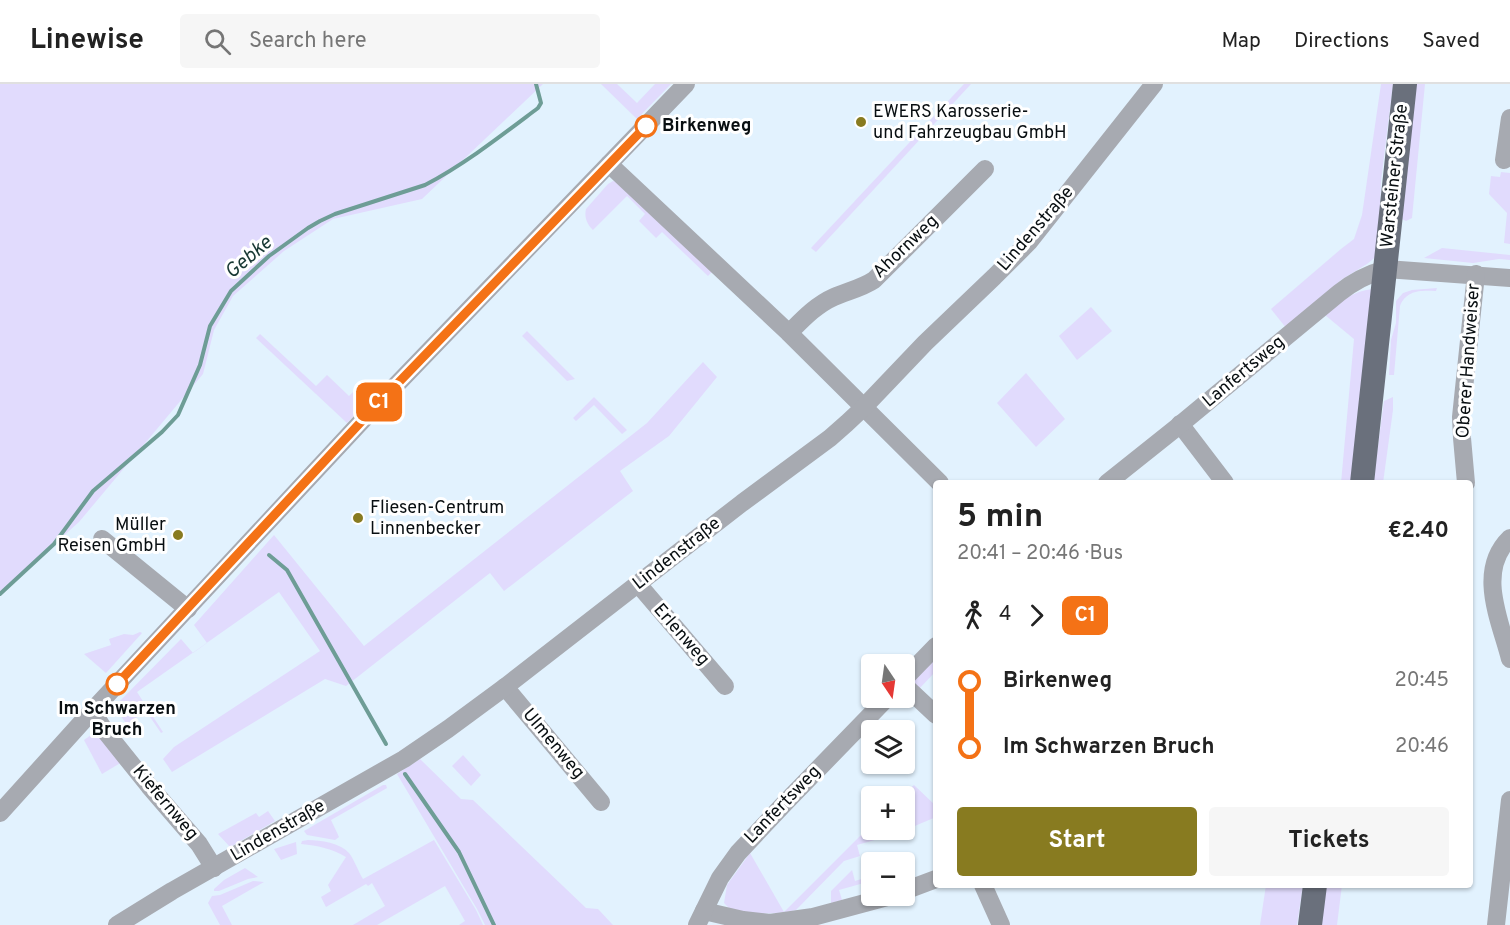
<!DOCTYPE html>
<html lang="en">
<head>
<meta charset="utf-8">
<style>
	body { margin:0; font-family:Overpass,sans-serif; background:#f6f6f6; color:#222; height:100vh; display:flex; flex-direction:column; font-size:22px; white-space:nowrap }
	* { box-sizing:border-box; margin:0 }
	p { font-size:20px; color:#767676 }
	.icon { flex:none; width:33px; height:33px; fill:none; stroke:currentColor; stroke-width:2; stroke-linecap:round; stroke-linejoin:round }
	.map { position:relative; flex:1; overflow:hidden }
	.panel { position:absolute; left:933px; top:396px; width:540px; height:408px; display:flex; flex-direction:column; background:#fff; border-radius:6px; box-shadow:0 2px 4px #0004 }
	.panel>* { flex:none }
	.badge { padding:0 12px; border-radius:9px; font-size:21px; line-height:39px }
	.needle { width:39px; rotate:167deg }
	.tools { position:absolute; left:861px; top:570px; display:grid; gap:12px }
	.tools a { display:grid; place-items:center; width:54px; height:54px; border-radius:6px; background:#fff; box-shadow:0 2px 4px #0004; font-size:30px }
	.map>.badge { position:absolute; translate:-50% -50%; box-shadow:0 0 0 3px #fff }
	.legs { display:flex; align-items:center; gap:9px; height:66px; padding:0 24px; font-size:20px }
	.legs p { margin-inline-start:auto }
	.headline { display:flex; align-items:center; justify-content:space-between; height:102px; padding:0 24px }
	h1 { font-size:33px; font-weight:700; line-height:45px }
	.button { display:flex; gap:12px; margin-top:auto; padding:12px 24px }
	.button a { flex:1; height:69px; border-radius:6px; background:#887b20; color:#fff; font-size:24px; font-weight:700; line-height:69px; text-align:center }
	.button a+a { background:#f6f6f6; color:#222 }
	ul { padding:0 24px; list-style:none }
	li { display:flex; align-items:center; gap:21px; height:66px; font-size:22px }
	li i { display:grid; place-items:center; width:9px; height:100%; margin:0 8px; background:currentColor }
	li i::after { content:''; width:15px; height:15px; margin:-8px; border:4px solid; border-radius:50%; background:#fff }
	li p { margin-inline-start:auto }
	li:first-child i { background:linear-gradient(#0000 50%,currentColor 0) }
	li:last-child i { background:linear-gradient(currentColor 50%,#0000 0) }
	header { display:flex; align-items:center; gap:36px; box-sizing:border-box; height:84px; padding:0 30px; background:#fff; border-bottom:2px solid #e0e0e0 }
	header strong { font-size:28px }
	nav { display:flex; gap:33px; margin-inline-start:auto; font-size:21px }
	.search { width:420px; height:54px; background:#f6f6f6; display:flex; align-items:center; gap:15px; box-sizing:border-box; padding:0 21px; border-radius:6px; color:#767676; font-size:22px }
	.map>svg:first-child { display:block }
	.green { fill:#e1dbfd }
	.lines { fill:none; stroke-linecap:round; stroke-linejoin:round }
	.stream { stroke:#6e9d96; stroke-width:4 }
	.minor { stroke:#a7aab1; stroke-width:18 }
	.major { stroke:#6a707c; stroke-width:24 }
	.line-1-casing { stroke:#fff; stroke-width:14 }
	.line-1 { stroke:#f47216; stroke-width:9 }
	.poi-dot { fill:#887b20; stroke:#fff; stroke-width:2 }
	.stop-1-dot { fill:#fff; stroke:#f47216; stroke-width:3 }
	.labels { text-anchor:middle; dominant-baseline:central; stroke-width:6; stroke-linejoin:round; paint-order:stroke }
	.poi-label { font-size:18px; fill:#080e11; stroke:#fff; text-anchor:start }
	.stop-label { font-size:18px; font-weight:bold; fill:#080e11; stroke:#fff; text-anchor:start }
	.street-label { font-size:18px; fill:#080e11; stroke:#fff }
	.water-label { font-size:20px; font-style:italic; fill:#183834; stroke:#fff }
</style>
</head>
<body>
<header>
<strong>Linewise</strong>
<div class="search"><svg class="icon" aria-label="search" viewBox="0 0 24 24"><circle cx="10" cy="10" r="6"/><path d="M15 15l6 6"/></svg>Search here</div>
<nav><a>Map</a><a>Directions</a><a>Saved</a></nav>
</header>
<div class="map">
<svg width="1510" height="841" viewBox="0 0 1510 841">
	<rect width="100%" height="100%" fill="#e2f2fe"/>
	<g class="green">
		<polygon points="0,0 543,0 422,115 333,135 284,167 233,212 214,246 203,290 79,438 0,509"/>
		<polygon points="601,0 617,0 637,19 655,0 671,0 637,35"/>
		<polygon points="964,0 971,0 816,168 811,164"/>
		<polygon points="1381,0 1393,0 1381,97 1378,171 1367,180 1341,196 1287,245 1271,225 1341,165 1354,155 1362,131"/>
		<polygon points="1414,0 1425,0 1412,134 1406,137 1402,135"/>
		<polygon points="1501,88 1510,89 1510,160 1504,159 1507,129 1489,110 1491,92 1500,93"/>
		<path d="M613,97L621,99L712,188L708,192L662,148L656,154L639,137L645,130L627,112L593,146C587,140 584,133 586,125L608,100Z"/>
		<polygon points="1442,164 1510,171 1510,176 1499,175 1473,179 1424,174"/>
		<path d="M1437,204L1436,207C1421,206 1406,206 1400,222L1394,291H1389L1391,256L1396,239V217L1403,209L1412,206Z"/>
		<path d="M1372,205L1353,399H1341L1354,255L1325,231C1338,218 1354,207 1372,205Z"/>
		<polygon points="1091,223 1112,247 1077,276 1059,252"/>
		<polygon points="527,247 575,295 567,297 522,252"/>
		<polygon points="260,250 316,302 327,291 349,312 364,297 376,308 347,339 256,254"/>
		<polygon points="703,278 717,293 669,352 620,387 633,407 504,507 490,489 346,602 325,595 172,688 163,675 174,663 320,567 279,508 137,608 163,648 161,649 146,627 130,638 134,644 131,646 114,623 181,555 193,569 207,559 194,541 274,451 364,562 647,339"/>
		<polygon points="1026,289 1065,335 1036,363 997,319"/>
		<polygon points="594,313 627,346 622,350 594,321 576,337 573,334"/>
		<polygon points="1393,313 1393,326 1383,399 1373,399 1384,317"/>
		<polygon points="140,548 142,549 106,589 84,570 111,561 109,555 124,550 133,551"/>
		<polygon points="936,567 936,587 917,607 907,597"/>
		<polygon points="91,651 104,655 122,678 102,690 84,656"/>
		<polygon points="463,671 481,691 471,702 452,682"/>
		<polygon points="420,675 461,715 473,716 586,824 598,825 613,841 485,841 477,825 397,690"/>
		<polygon points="383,701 386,701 387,704 331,736 339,753 335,756 307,751 304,747"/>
		<path d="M914,701L936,722V733L896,750L857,761L860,772L844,777L796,826C775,831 755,829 734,829L724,819L727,801L750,769L784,828L871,741L872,746H904V712H902Z"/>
		<polygon points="268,727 275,737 230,763 218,750 256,729 259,733"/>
		<path d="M308,756C321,756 340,759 349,769C355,777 358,787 363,795L434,756L476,826L483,841H459L465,837L445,802L377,841H353L385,822L372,799L368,802L366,800L326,823L321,813L331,807L328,801L346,773C331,764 318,762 301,760L302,757Z"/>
		<polygon points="296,758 297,770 281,776 274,765"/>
		<polygon points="245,784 258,793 248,795 219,807 214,807 214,805 224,796"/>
		<polygon points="852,786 855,797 871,792 871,797 839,806 842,816 831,819 831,807"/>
		<polygon points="253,797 264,798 222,822 232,841 220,841 208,819 212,812 220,811"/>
		<polygon points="1266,801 1303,801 1297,841 1260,841"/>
		<polygon points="1326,801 1342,801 1337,841 1321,841"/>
	</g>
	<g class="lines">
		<g class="stream">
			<polyline points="269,471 287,486 386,660"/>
			<path d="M0,510L54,460L93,407L162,348L178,331L200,281L210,242L231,207L269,172L308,144L320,137L335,130L425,101C465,80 502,51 538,24L541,19L536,0"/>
			<polyline points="405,690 459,768 494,841"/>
		</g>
		<g class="minor">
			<polyline points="1504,76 1510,34"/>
			<polyline points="609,80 789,249 940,399"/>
			<path d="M789,249C803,235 816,221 834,213C848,207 862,204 874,196L985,85"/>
			<polyline points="1180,340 1225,399"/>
			<path d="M1107,399L1176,344L1339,209C1354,197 1368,190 1386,185L1510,194"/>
			<polyline points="1466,399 1462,354 1461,333 1476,190"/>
			<path d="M1510,454C1476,487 1500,536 1510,575"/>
			<polyline points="102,455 188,525"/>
			<polyline points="638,500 725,602"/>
			<polyline points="904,595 936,562"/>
			<polyline points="904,601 936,631"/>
			<polyline points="505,603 601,718"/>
			<polyline points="92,627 105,647 149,702 199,760 214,784"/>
			<polyline points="0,729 92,627 373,325 686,0"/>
			<polyline points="983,801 1001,841"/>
			<polyline points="904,807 936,795"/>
			<polyline points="704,827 743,836 770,839 813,833 891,812"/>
			<polyline points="117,841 172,807 404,675 448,645 505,603 742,419 830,354 847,339 863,324 925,259 994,193 1029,158 1154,0"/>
			<polyline points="697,841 720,794 738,769 784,720 887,614"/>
			<polyline points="1496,841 1510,716"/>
		</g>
		<g class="major">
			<polyline points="1362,399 1405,0"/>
			<polyline points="1310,841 1315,801"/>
		</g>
	</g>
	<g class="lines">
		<g class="line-1-casing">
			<polyline id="line-1" points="117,600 373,325 646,42"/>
		</g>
		<use href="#line-1" class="line-1"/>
	</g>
	<g class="poi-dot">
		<circle cx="861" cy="38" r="6"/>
		<circle cx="358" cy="434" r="6"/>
		<circle cx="178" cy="451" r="6"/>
	</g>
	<g class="stop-1-dot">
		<circle cx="646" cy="42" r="10"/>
		<circle cx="117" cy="600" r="10"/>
	</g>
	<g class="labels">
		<g class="poi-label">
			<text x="873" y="28">EWERS Karosserie-<tspan x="873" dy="21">und Fahrzeugbau GmbH</tspan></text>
			<text x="370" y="424">Fliesen-Centrum<tspan x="370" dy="21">Linnenbecker</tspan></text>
			<text x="166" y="441" text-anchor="end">Müller<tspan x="166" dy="21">Reisen GmbH</tspan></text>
		</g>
		<g class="stop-label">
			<text x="662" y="42">Birkenweg</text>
			<text x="117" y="625" text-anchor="middle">Im Schwarzen<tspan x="117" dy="21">Bruch</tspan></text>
		</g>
		<g class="street-label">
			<text transform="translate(1395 92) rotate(-84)">Warsteiner Straße</text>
			<text transform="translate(1036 145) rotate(-49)">Lindenstraße</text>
			<text transform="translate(906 163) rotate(-44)">Ahornweg</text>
			<text transform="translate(1469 277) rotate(-86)">Oberer Handweiser</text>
			<text transform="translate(1244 288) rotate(-40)">Lanfertsweg</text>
			<text transform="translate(677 470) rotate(-38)">Lindenstraße</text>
			<text transform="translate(681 551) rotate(49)">Erlenweg</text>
			<text transform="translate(553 660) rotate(50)">Ulmenweg</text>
			<text transform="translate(165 719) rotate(50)">Kiefernweg</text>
			<text transform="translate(783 721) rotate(-46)">Lanfertsweg</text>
			<text transform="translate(278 747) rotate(-30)">Lindenstraße</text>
		</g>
		<g class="water-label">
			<text transform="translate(249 174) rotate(-40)">Gebke</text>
		</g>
	</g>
</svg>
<div class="tools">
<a><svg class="needle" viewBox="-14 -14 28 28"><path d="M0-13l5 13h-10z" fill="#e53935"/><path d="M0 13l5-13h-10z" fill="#767676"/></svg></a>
<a><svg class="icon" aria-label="layers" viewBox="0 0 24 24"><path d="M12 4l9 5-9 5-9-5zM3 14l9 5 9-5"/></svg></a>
<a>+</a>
<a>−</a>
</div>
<b class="badge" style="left:379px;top:318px;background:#f47216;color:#fff">C1</b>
<section class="panel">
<div class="headline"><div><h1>5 min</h1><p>20:41 – 20:46 · Bus</p></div><b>€2.40</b></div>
<div class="legs"><svg class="icon" aria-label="walk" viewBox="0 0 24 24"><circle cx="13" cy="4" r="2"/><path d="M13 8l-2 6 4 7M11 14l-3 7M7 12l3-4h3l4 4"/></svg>4<svg class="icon" aria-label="forward" viewBox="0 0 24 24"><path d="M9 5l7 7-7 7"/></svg><b class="badge" style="background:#f47216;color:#fff">C1</b></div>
<ul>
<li><i style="color:#f47216"></i><b>Birkenweg</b><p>20:45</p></li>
<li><i style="color:#f47216"></i><b>Im Schwarzen Bruch</b><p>20:46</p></li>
</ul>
<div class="button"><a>Start</a><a>Tickets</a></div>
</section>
</div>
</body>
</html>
